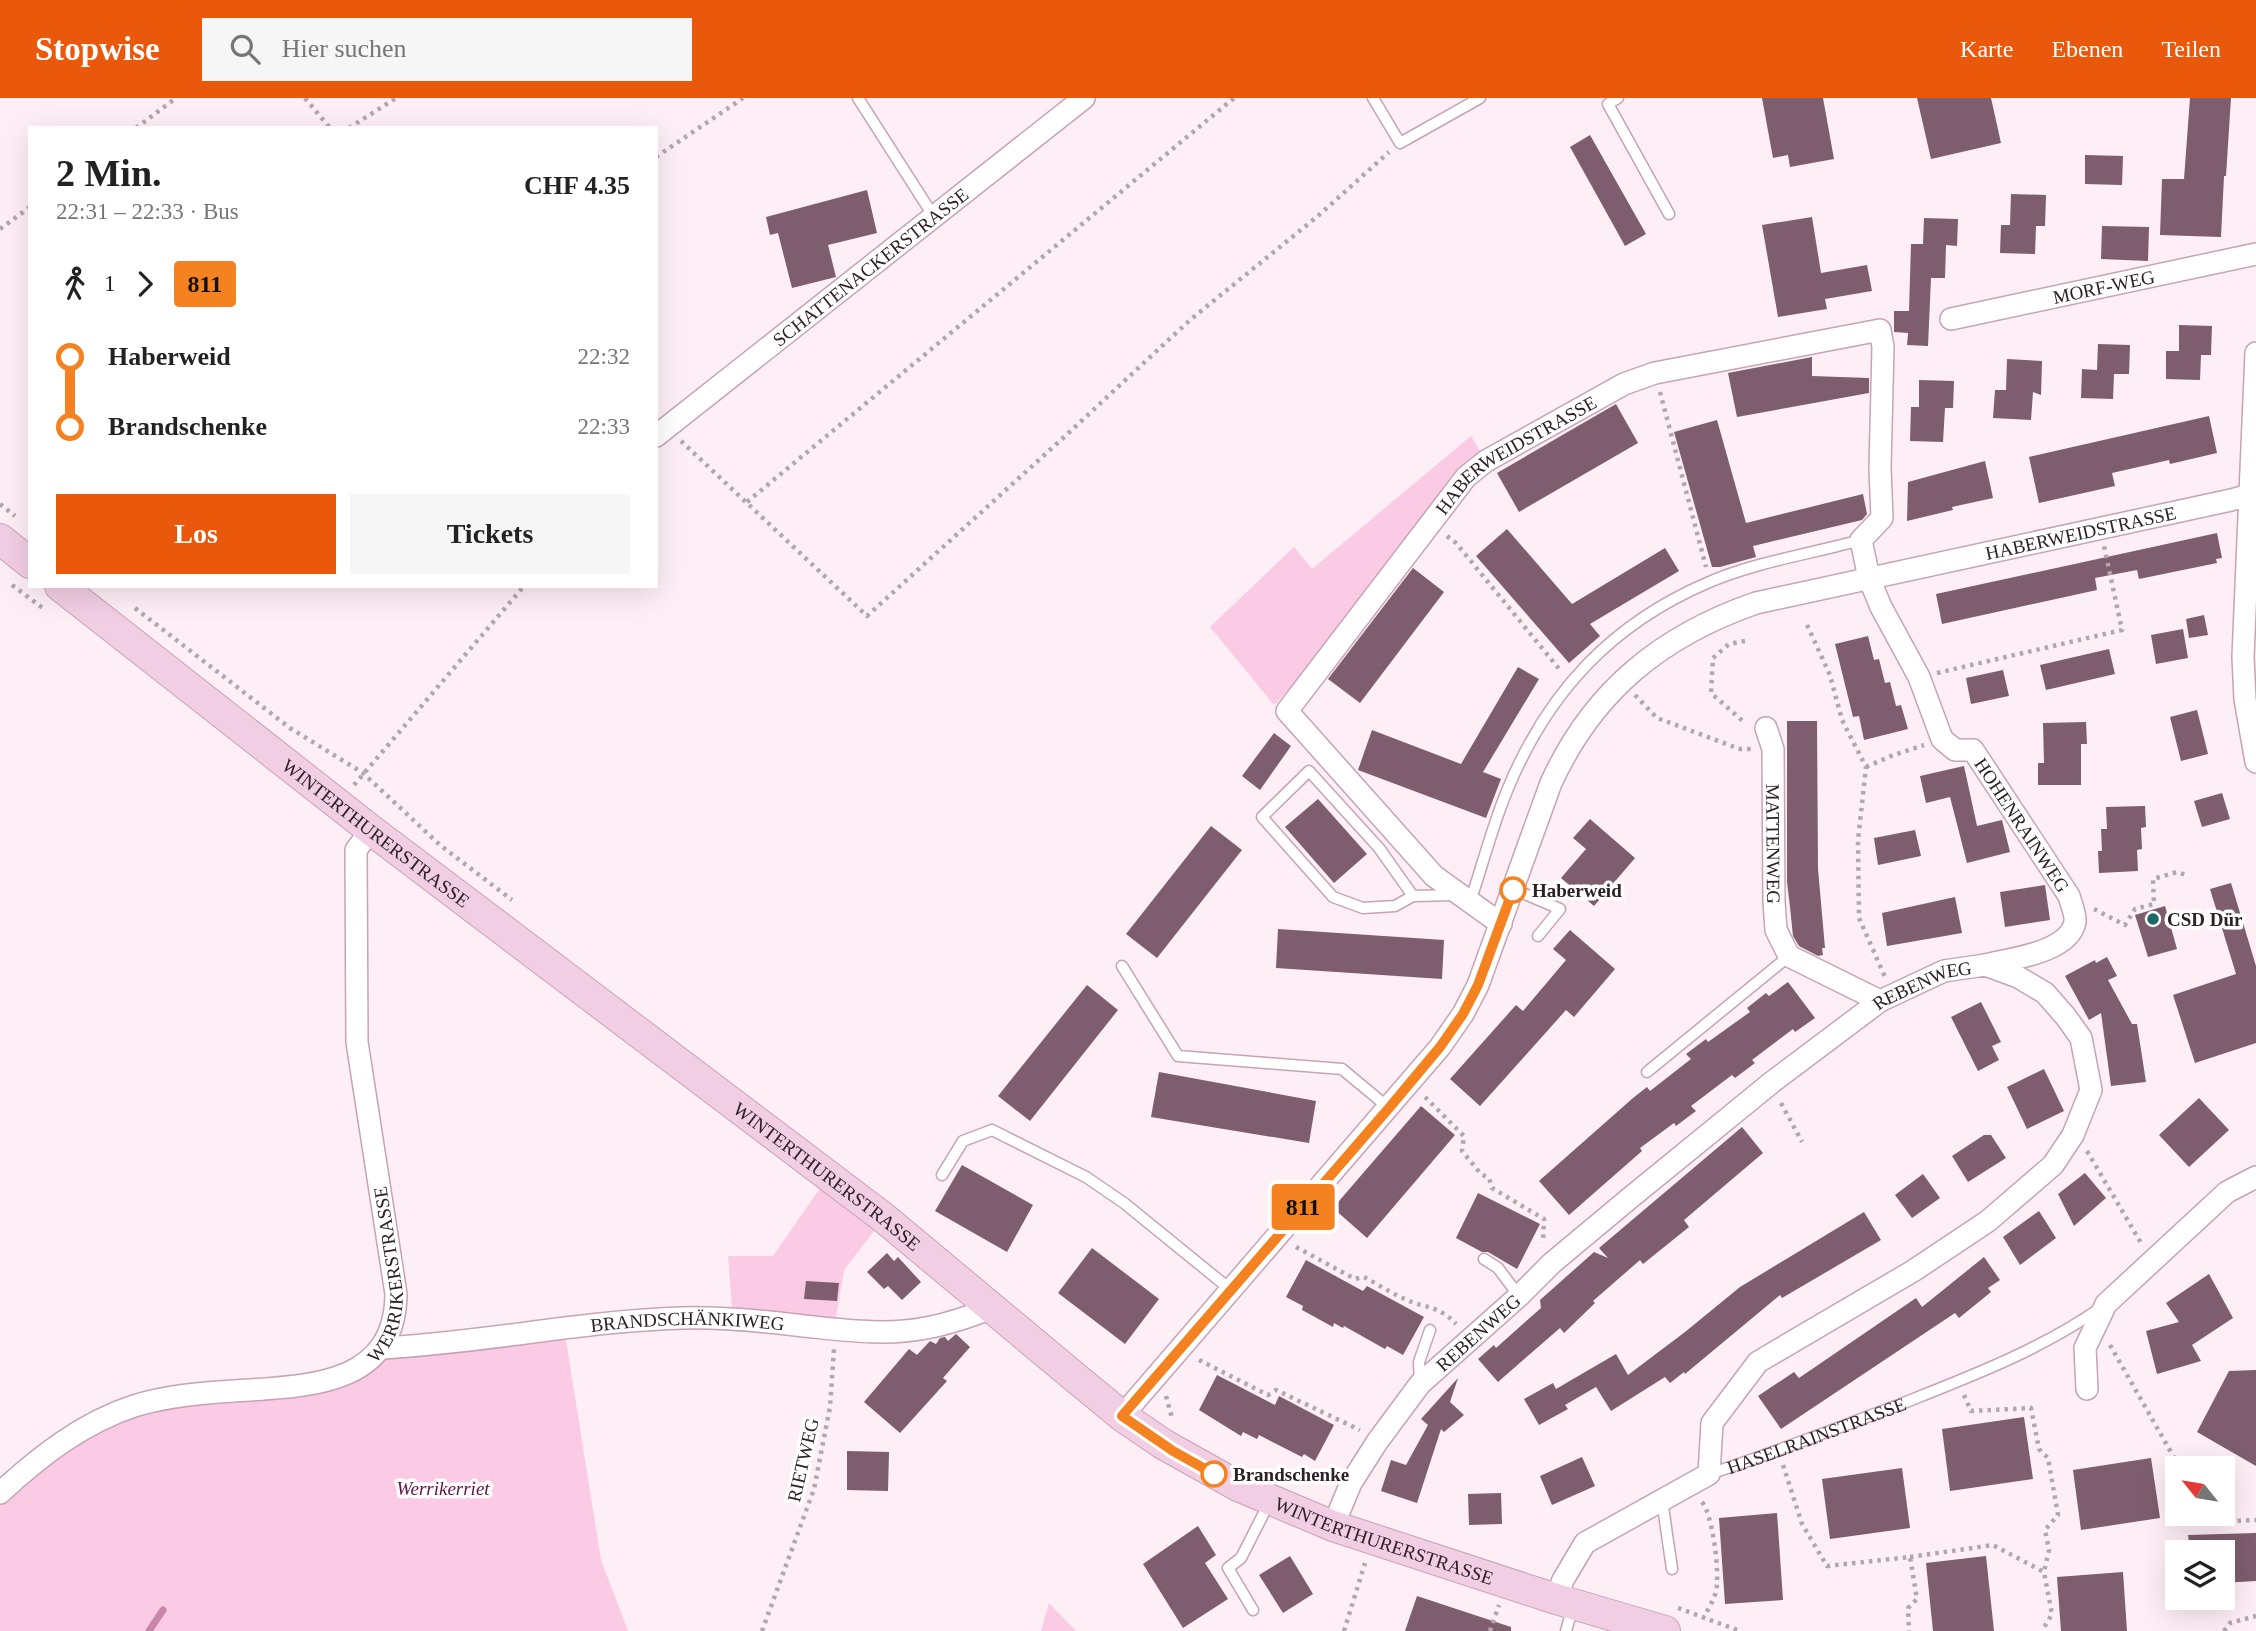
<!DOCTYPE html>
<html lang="de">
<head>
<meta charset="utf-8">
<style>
	body { margin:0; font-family:Georgia,serif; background:#f6f6f6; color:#222; height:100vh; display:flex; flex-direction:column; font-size:26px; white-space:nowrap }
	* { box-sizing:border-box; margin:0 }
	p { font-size:23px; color:#767676 }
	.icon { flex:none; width:38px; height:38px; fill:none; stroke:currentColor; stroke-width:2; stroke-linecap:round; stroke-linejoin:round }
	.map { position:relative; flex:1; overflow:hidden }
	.drawer { position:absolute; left:28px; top:28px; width:630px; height:462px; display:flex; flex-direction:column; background:#fff; border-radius:0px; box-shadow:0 7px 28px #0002 }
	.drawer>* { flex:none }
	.badge { padding:0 14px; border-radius:5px; font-size:24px; line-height:46px }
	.needle { width:46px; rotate:300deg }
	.controls { position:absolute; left:2165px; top:1358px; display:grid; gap:14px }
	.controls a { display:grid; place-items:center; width:70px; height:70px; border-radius:0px; background:#fff; box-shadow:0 7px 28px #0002; font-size:35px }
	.map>.badge { position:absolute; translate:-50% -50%; box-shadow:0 0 0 4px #fff }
	.legs { display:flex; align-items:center; gap:10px; height:77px; padding:0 28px; font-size:23px }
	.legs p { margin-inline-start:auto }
	.head { display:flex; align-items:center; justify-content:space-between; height:119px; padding:0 28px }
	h1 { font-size:38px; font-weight:700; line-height:52px }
	.primary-button { display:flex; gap:14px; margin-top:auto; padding:14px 28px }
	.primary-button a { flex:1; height:80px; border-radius:0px; background:#ea580c; color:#fff; font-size:28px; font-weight:700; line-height:80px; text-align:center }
	.primary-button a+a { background:#f6f6f6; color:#222 }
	ul { padding:0 28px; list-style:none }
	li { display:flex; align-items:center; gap:24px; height:70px; font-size:26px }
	li i { display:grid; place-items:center; width:10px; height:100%; margin:0 9px; background:currentColor }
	li i::after { content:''; width:18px; height:18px; margin:-9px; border:5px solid; border-radius:50%; background:#fff }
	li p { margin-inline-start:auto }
	li:first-child i { background:linear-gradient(#0000 50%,currentColor 0) }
	li:last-child i { background:linear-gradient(currentColor 50%,#0000 0) }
	header { display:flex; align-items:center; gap:42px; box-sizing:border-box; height:98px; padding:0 35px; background:#ea580c; color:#fff }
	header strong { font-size:33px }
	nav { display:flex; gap:38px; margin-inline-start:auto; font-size:24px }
	.search { width:490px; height:63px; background:#f6f6f6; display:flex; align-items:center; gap:18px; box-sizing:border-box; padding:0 24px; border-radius:0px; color:#767676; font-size:26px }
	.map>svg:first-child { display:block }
	.green { fill:#fbcbe5 }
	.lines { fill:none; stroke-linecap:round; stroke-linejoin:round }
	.stream { stroke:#c886ab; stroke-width:7 }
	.building { fill:#7d5d6e }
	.lane-casing { stroke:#c6a3b5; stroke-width:13 }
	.street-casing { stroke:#c6a3b5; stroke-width:24 }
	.secondary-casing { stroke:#c6a3b5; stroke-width:32 }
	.path { stroke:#b5a6ae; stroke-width:4.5; stroke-dasharray:3.5 5; stroke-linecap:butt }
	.lane { stroke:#fff; stroke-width:10 }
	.street { stroke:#fff; stroke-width:21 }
	.secondary { stroke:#f2cee4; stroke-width:30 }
	.line-1-casing { stroke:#fff; stroke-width:16 }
	.line-1 { stroke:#f58220; stroke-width:10 }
	.stop-1-dot { fill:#fff; stroke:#f58220; stroke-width:3.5 }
	.poi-dot { fill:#1b6868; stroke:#fff; stroke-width:2.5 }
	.labels { text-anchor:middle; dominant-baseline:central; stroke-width:7; stroke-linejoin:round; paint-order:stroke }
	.street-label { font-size:19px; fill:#2d2027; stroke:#fff }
	.stop-label { font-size:19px; font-weight:bold; fill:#2d2027; stroke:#fff; text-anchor:start }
	.poi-label { font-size:19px; font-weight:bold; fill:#2d2027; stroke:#fff; text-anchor:start }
	.park-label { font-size:19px; font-style:italic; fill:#601246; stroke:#fff }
</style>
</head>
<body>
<header>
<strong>Stopwise</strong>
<div class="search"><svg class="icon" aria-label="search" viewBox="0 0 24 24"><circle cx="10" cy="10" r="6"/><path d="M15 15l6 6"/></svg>Hier suchen</div>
<nav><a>Karte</a><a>Ebenen</a><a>Teilen</a></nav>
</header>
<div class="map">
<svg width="2256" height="1533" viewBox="0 0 2256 1533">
	<rect width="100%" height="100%" fill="#feeef6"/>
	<g class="green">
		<polygon points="1471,338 1486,363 1357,521 1274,607 1210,529 1294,449 1312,471"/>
		<polygon points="828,1079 884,1120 844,1172 834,1231 733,1221 728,1158 773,1158"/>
		<polygon points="564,1230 601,1462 628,1533 0,1533 0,1395 105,1319 287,1291 381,1250"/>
		<polygon points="1049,1505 1076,1533 1041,1533"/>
	</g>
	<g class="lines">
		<polyline class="stream" points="149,1533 163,1512"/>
	</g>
	<g class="building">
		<polygon points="1762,0 1823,0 1834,61 1790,69 1788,57 1773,60"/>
		<polygon points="1917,0 1991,0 2001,45 1931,61"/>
		<polygon points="2190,0 2231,0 2226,78 2224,78 2221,139 2160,137 2162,81 2184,81"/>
		<polygon points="1590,37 1646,136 1625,148 1570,49"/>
		<polygon points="2085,57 2123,58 2122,87 2085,86"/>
		<polygon points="867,92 877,135 828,147 836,179 792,190 778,135 770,137 766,119"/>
		<polygon points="2011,96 2046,97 2045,128 2036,128 2035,156 2000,155 2001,127 2010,127"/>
		<polygon points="1812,119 1821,175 1867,167 1872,193 1825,201 1827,211 1778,219 1762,127"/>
		<polygon points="1924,120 1958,121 1957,148 1946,147 1945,180 1931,180 1928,248 1907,247 1908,235 1894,234 1894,213 1909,213 1911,146 1923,146"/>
		<polygon points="2102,128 2149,129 2148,163 2101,161"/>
		<polygon points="2179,227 2212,228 2211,257 2201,257 2200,282 2166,281 2166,253 2179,253"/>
		<polygon points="2098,246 2130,247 2129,276 2114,276 2113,301 2081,300 2082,271 2097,272"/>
		<polygon points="1812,259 1812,278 1869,280 1869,295 1737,319 1728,275"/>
		<polygon points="2007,261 2042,263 2041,297 2033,294 2031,322 1993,320 1995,292 2006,292"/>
		<polygon points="1919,282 1954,283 1953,310 1945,310 1943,344 1910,343 1911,309 1919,309"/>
		<polygon points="1616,306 1638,345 1519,414 1497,375"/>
		<polygon points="2209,318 2217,355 2170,366 2169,362 2112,375 2115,388 2039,405 2029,359"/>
		<polygon points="1717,322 1746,425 1863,396 1867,416 1862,422 1753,448 1756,459 1720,469 1712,469 1674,334"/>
		<polygon points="1985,363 1993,400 1952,409 1953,412 1907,423 1908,384"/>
		<polygon points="1507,431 1572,506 1665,450 1679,473 1590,526 1600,538 1569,565 1476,458"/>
		<polygon points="2217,435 2222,460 2216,461 2217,465 2139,481 2137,472 2095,480 2097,492 1942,526 1936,496"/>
		<polygon points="1413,470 1444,494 1360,605 1328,581"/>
		<polygon points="2204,517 2208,537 2189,540 2186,521"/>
		<polygon points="2183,531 2188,560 2156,566 2151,537"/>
		<polygon points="1868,538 1874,562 1879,561 1885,585 1890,584 1896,608 1901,607 1908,631 1864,642 1859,618 1853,619 1835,546"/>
		<polygon points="2109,551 2115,576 2046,592 2040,567"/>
		<polygon points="1518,569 1539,581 1483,674 1501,681 1486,720 1358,672 1372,632 1461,666"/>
		<polygon points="2003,572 2009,598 1971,606 1966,580"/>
		<polygon points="2197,612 2208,656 2181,663 2170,619"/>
		<polygon points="1787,623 1817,623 1818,771 1825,850 1822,850 1823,857 1818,858 1799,848 1793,838 1790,809 1787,784"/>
		<polygon points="2086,624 2087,646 2081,646 2081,687 2038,687 2038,665 2044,665 2043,625"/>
		<polygon points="1274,635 1291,648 1260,692 1242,678"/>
		<polygon points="1964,668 1977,728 2002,722 2010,754 1967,765 1950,699 1926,705 1920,678"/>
		<polygon points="2222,695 2230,721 2202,729 2194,703"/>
		<polygon points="1318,701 1367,756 1334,785 1285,729"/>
		<polygon points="2145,708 2146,729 2141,730 2142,751 2137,752 2138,773 2099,775 2098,753 2102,753 2101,731 2107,731 2106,709"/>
		<polygon points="1590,721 1635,760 1594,808 1561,780 1586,751 1573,740"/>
		<polygon points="1211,728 1242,752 1157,860 1126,836"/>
		<polygon points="1915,732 1921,758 1878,767 1874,740"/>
		<polygon points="2231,785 2256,868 2256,945 2195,965 2173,897 2236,876 2210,791"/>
		<polygon points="2045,787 2050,822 2005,829 2000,794"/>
		<polygon points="1955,799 1962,835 1887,848 1882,815"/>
		<polygon points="2165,808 2177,851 2148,859 2135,817"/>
		<polygon points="1278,831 1444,842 1442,881 1276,870"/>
		<polygon points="1570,832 1615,871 1574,919 1566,912 1480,1008 1450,981 1516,907 1523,913 1566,862 1553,851"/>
		<polygon points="2107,859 2117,878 2108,882 2132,926 2137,926 2146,984 2111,988 2101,915 2089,922 2065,878 2095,862 2096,865"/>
		<polygon points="1788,884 1815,920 1795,934 1793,931 1752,962 1755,965 1735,980 1732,977 1691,1008 1696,1013 1676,1028 1674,1025 1640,1050 1642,1053 1569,1117 1539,1083 1633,1000 1647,989 1650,993 1691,961 1686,956 1706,941 1708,944 1750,914 1747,910 1766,895 1769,898"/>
		<polygon points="1087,887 1118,912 1030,1023 998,998"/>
		<polygon points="1981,904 2001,944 1992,948 1999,962 1978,973 1951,919"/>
		<polygon points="2044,971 2064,1013 2027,1031 2007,989"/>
		<polygon points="1159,974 1316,1003 1309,1045 1151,1019"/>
		<polygon points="2199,1000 2229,1032 2189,1069 2159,1037"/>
		<polygon points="1421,1008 1455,1037 1367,1140 1333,1110"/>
		<polygon points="1742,1029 1763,1055 1684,1122 1689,1129 1643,1166 1640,1162 1593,1203 1595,1205 1564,1235 1560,1230 1498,1284 1478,1261 1494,1247 1496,1250 1541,1210 1540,1202 1594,1154 1608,1160 1599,1150"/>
		<polygon points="1984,1037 1991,1037 2006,1060 1968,1084 1952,1058"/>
		<polygon points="962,1067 1033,1107 1007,1154 935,1113"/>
		<polygon points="2085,1075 2106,1100 2074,1128 2058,1096"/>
		<polygon points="1923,1076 1940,1100 1912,1120 1895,1097"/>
		<polygon points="1478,1095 1540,1126 1517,1171 1488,1154 1482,1154 1456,1140"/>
		<polygon points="2039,1113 2056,1140 2020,1167 2003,1139"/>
		<polygon points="1864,1114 1881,1142 1782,1200 1780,1197 1685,1276 1684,1274 1670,1285 1665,1279 1611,1313 1596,1289 1565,1307 1568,1311 1539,1327 1524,1301 1553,1285 1556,1291 1616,1256 1628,1277 1685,1234 1740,1189"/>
		<polygon points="1092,1150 1159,1201 1125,1246 1058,1195"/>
		<polygon points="887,1155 894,1163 898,1159 921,1184 902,1202 888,1188 884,1191 867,1174"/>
		<polygon points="1984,1159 2000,1182 1988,1190 1991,1194 1959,1220 1955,1215 1781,1331 1758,1298 1794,1274 1799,1280 1916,1200 1922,1209"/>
		<polygon points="1306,1162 1363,1193 1367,1188 1424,1219 1403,1257 1387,1248 1385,1251 1344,1228 1343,1230 1334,1225 1333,1229 1302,1212 1303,1208 1286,1199"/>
		<polygon points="2209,1176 2233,1220 2192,1247 2201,1263 2157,1276 2146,1233 2179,1224 2166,1205"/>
		<polygon points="806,1183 839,1185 837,1203 804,1201"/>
		<polygon points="956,1236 970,1249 943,1280 947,1283 900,1335 864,1304 909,1251 917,1257 930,1243 936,1246 940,1240 945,1239 948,1243"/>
		<polygon points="2256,1272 2256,1368 2197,1334 2229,1273"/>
		<polygon points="1217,1277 1275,1307 1279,1298 1334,1327 1315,1363 1304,1356 1302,1359 1259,1337 1257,1341 1243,1334 1241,1338 1199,1312"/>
		<polygon points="1458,1280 1450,1304 1464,1317 1444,1334 1441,1331 1417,1405 1381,1393 1391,1362 1406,1367 1428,1327 1421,1321"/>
		<polygon points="2024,1319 2033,1381 1950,1393 1942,1331"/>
		<polygon points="847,1353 889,1354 888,1393 847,1392"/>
		<polygon points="1582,1359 1595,1388 1552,1407 1540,1378"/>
		<polygon points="2151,1360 2160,1420 2081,1432 2073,1372"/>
		<polygon points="1902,1370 1910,1430 1830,1441 1822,1381"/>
		<polygon points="1501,1395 1502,1426 1469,1427 1468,1396"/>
		<polygon points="1777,1415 1783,1502 1725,1506 1719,1420"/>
		<polygon points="1198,1428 1216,1457 1205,1465 1228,1501 1183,1530 1143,1466"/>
		<polygon points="2256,1435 2256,1483 2222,1485 2222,1454 2190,1454 2188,1437"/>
		<polygon points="1290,1458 1313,1496 1283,1515 1259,1477"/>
		<polygon points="1986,1458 1994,1533 1933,1533 1926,1465"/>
		<polygon points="2123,1474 2127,1533 2061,1533 2057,1479"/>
		<polygon points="1417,1498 1511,1529 1511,1533 1405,1533"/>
	</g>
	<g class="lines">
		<g class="lane-casing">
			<g id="lane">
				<polyline points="858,0 934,119"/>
				<polyline points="1373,0 1400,45 1480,0"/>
				<polyline points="1618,0 1608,6 1669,116"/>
				<polyline points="1513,791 1560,811 1538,838"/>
				<polyline points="1413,798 1395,808 1363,810 1333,799 1262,719 1309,673 1379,750 1413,798 1456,797"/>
				<path d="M1470,804C1483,766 1493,725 1509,688C1549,593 1612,526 1707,485C1755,464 1810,456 1861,442"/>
				<polyline points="1122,868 1178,958 1342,971 1389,1010"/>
				<polyline points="1647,974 1789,858"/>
				<polyline points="942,1077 963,1043 992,1032 1086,1079 1124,1105 1231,1192"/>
				<polyline points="1484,1161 1498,1170 1519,1198"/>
				<polyline points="1420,1286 1419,1264 1430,1232"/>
				<path id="s1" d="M1709,1376C1774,1355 1837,1330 1901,1306C1969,1279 2038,1253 2099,1211"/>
				<polyline points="1662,1402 1672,1471"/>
				<polyline points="1253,1512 1228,1470 1241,1460 1270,1403"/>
				<polyline points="1566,1533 1573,1508"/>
			</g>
		</g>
		<g class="street-casing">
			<g id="street">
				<path id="s2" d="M1951,221L2256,156"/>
				<polyline points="2256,255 2243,559 2245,601 2256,664"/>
				<path id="s3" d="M656,338L1084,0"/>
				<path id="s4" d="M1766,630L1773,651L1774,804L1776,832L1789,858L1880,903"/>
				<path id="s5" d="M1501,826L1434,778L1287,613L1466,379L1486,363L1624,286L1655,275L1880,232L1883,249L1880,370L1882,420L1861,442L1869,480L1881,509L1919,579L1942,641L1955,652H1973L2069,798C2071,805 2076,817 2075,824C2069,855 2009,861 1985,867"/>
				<path id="s6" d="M381,1250C482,1245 581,1223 682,1220C723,1219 764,1223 804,1228C844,1232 886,1238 926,1230C949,1226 971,1218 992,1210"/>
				<polyline points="2087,1291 2085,1250 2106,1206 2227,1094 2256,1079"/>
				<path id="s7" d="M1122,1318L1440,949L1463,916L1478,887L1551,685C1593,593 1661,538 1756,505L2231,402L2256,395"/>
				<path id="s8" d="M0,1395C39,1359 82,1325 134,1308C166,1298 201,1295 234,1293C304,1288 395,1290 396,1196L357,944L356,752L371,732"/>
				<path id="s9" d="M1333,1428L1351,1385L1377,1344L1420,1286L1519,1198L1552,1165L1630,1100L1771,985L1880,903L1944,873L1985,867L2018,879L2045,895L2066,919L2081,940L2091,992L2073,1037L2053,1067L1988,1123L1913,1173L1758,1264L1712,1325L1709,1376L1585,1445L1563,1482L1556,1501"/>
			</g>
		</g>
		<g class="secondary-casing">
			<g id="secondary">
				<polyline points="0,441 30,465"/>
				<path id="s10" d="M60,488L371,732L884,1120L1071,1276L1122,1318L1163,1346L1238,1388L1333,1428L1556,1501L1665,1533"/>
			</g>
		</g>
		<g class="path">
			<polyline points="305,0 330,30"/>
			<polyline points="136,30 176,0"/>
			<polyline points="349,30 396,0"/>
			<polyline points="656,59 743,0"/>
			<polyline points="0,131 30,109"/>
			<polyline points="1660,294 1706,469"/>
			<polyline points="681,343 867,518 1063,340 1190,222 1318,118 1389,54"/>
			<polyline points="747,404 1234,0"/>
			<polyline points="0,406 15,418"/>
			<polyline points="1447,438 1456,445 1560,572"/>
			<polyline points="12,487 44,511"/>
			<polyline points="135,510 290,630 363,675 440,747 512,802"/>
			<polyline points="1807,527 1830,577 1842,622 1866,669 1858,742 1859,820 1885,879"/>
			<polyline points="1745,543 1729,546 1713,560 1711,595 1745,625"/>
			<polyline points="1937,575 2122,532 2104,448"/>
			<polyline points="1635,597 1657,620 1740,651 1751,651"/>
			<polyline points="1866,669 1891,658 1924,647"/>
			<polyline points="354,687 524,488"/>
			<polyline points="2094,811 2125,827 2135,811 2154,806 2153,781 2177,774 2186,777"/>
			<polyline points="1425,999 1464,1038 1462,1053 1481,1076 1489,1080 1492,1090 1544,1121 1543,1145"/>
			<polyline points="1781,1005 1802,1044"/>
			<polyline points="2087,1053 2141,1145"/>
			<path d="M1296,1149L1355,1181L1364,1179C1377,1186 1391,1195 1405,1201C1425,1211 1437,1206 1456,1226"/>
			<polyline points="2110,1247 2180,1370"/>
			<polyline points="1199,1262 1268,1297 1276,1292 1360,1332"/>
			<polyline points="1964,1297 1971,1313 2031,1310 2039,1351 2048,1360 2058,1417 2045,1432 2049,1452 2044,1474"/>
			<polyline points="1166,1298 1172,1320"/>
			<polyline points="1783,1367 1802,1426 1827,1468 1910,1459 1917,1501 1908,1510 1909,1533"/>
			<path d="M1702,1404C1713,1417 1720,1476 1716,1493C1714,1502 1708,1511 1704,1519"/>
			<polyline points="2212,1424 2256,1422"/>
			<polyline points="1910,1459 1993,1447 2044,1474 2052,1516 2042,1533"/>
			<polyline points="1678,1510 1740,1533"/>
			<polyline points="762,1533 814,1391 830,1309 834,1251"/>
			<polyline points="1344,1533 1365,1465"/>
			<polyline points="1490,1533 1499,1507"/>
			<polyline points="2224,1533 2230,1525 2256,1518"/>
		</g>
		<use href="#lane" class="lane"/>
		<use href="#street" class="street"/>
		<use href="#secondary" class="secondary"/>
	</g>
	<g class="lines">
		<g class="line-1-casing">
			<polyline id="line-1" points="1214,1376 1173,1353 1122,1318 1389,1010 1440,949 1463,916 1478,887 1513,792"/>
		</g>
		<use href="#line-1" class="line-1"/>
	</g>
	<g class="stop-1-dot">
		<circle cx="1513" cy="792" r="12"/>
		<circle cx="1214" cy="1376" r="12"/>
	</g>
	<circle class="poi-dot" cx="2153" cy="821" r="7"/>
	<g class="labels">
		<g class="street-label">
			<text stroke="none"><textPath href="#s3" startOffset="273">SCHATTENACKERSTRASSE</textPath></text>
			<text stroke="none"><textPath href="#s2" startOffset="156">MORF-WEG</textPath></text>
			<text stroke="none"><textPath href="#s5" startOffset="651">HABERWEIDSTRASSE</textPath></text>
			<text stroke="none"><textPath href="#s7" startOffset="1388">HABERWEIDSTRASSE</textPath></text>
			<text stroke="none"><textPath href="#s5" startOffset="1603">HOHENRAINWEG</textPath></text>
			<text stroke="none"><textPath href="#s10" startOffset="401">WINTERTHURERSTRASSE</textPath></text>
			<text stroke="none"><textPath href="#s4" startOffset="117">MATTENWEG</textPath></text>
			<text stroke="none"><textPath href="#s9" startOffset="812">REBENWEG</textPath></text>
			<text stroke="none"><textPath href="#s10" startOffset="968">WINTERTHURERSTRASSE</textPath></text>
			<text stroke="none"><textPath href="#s8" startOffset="495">WERRIKERSTRASSE</textPath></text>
			<text stroke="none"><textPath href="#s6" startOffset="308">BRANDSCHÄNKIWEG</textPath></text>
			<text stroke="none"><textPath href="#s9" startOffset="245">REBENWEG</textPath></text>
			<text stroke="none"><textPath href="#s1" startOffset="114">HASELRAINSTRASSE</textPath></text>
			<text transform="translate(803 1362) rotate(-77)">RIETWEG</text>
			<text stroke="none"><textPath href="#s10" startOffset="1640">WINTERTHURERSTRASSE</textPath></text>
		</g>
		<g class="stop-label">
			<text x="1532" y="792">Haberweid</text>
			<text x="1233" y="1376">Brandschenke</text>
		</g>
		<g class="poi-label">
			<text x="2167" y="821">CSD Dür</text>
		</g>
		<g class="park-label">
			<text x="443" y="1390">Werrikerriet</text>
		</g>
	</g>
</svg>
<div class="controls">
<a><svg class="needle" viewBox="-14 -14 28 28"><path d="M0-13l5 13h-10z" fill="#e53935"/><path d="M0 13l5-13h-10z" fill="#767676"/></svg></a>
<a><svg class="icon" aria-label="layers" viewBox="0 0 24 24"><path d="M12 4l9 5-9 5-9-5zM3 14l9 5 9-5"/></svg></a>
</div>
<b class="badge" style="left:1303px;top:1109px;background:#f58220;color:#111">811</b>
<section class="drawer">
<div class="head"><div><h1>2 Min.</h1><p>22:31 – 22:33 · Bus</p></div><b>CHF 4.35</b></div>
<div class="legs"><svg class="icon" aria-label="walk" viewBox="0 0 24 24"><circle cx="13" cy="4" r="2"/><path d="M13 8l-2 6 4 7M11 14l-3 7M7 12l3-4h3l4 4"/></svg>1<svg class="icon" aria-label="forward" viewBox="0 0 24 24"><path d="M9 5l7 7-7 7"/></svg><b class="badge" style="background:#f58220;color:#111">811</b></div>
<ul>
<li><i style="color:#f58220"></i><b>Haberweid</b><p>22:32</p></li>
<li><i style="color:#f58220"></i><b>Brandschenke</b><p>22:33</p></li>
</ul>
<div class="primary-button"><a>Los</a><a>Tickets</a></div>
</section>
</div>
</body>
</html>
